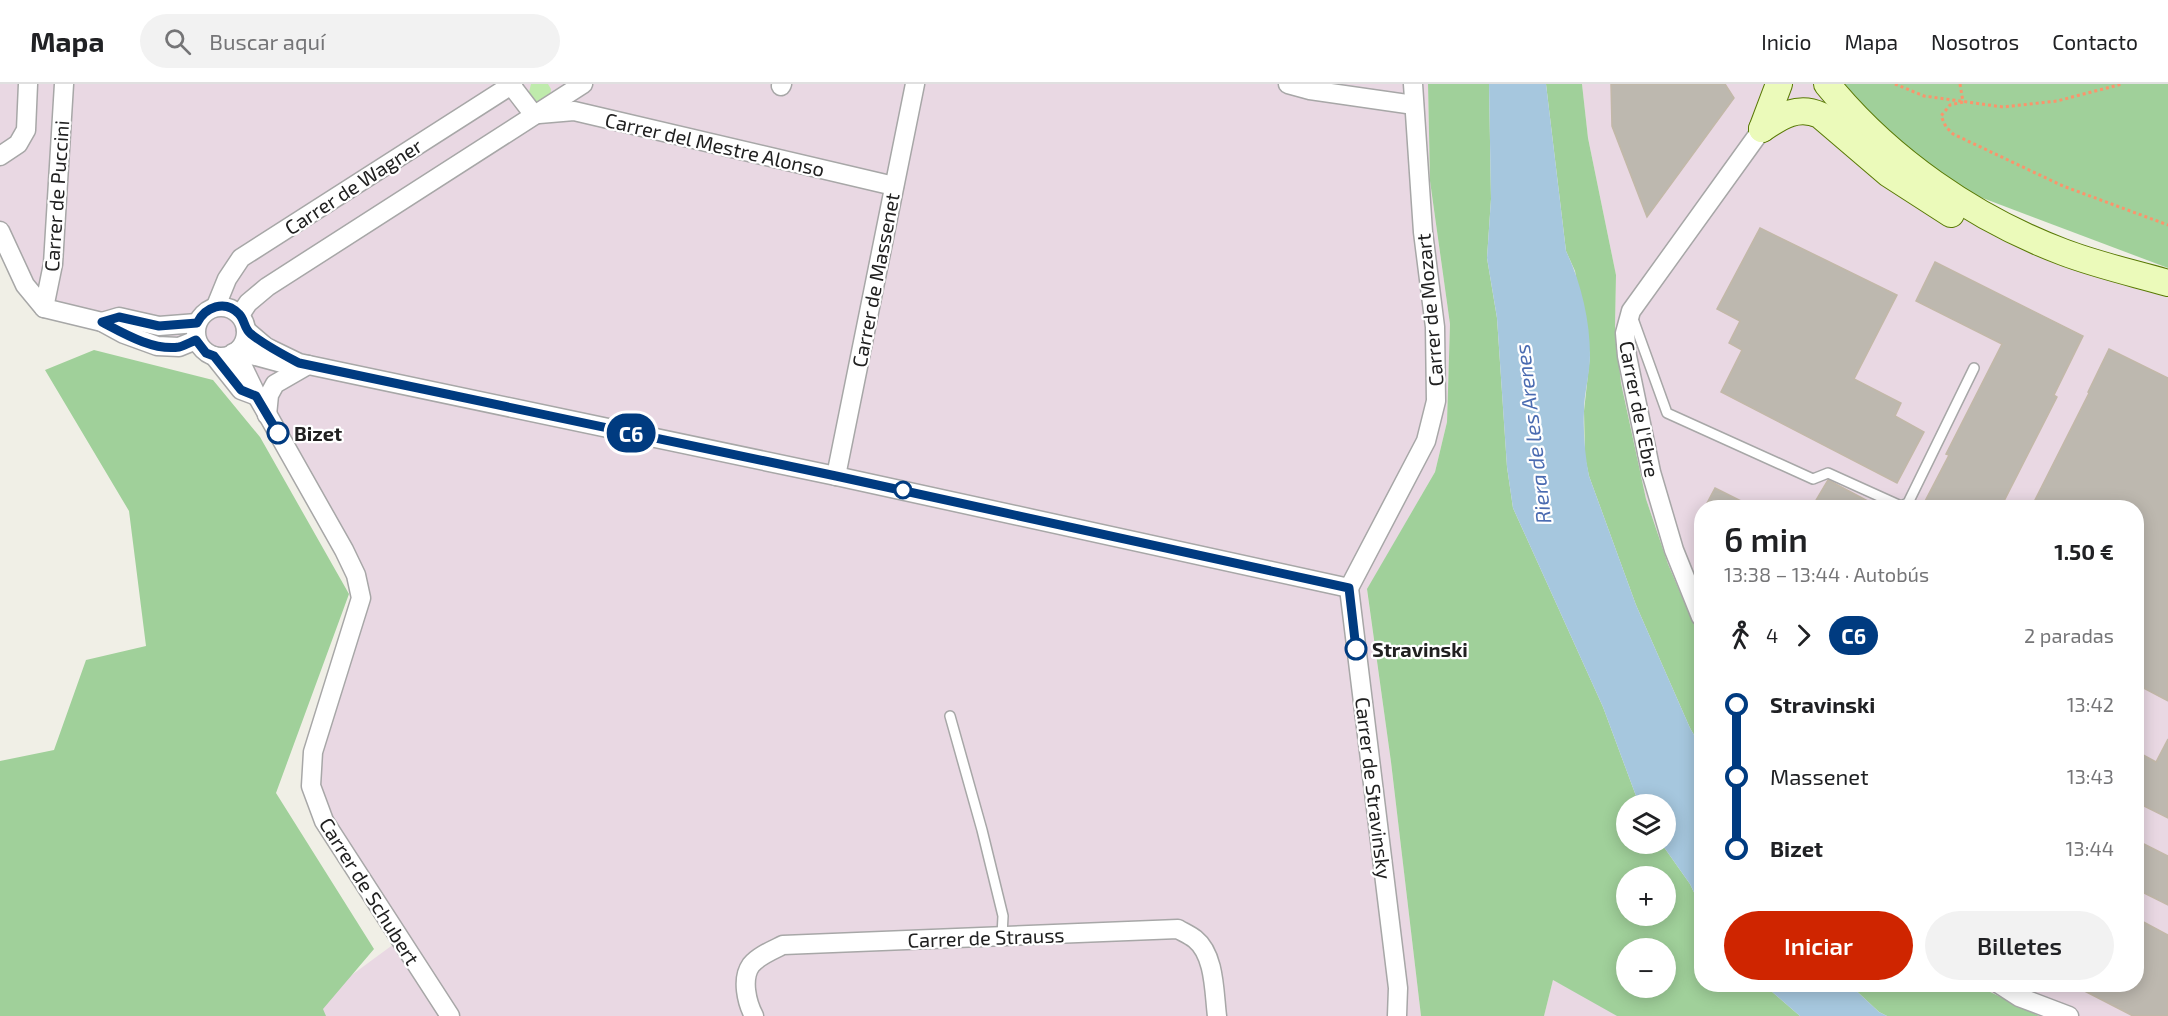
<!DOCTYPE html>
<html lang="es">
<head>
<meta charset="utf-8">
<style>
	body { margin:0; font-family:"Exo 2",sans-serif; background:#f2f2f2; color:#202124; height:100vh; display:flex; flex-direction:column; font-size:22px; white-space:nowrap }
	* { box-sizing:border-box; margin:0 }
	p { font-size:20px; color:#757577 }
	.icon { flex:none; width:33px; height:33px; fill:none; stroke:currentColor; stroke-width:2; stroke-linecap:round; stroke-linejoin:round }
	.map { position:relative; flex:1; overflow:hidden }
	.drawer { position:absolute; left:1694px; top:416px; width:450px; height:492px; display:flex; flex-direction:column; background:#fff; border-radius:24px; box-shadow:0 3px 15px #0003 }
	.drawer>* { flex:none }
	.badge { padding:0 12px; border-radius:20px; font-size:21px; line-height:39px }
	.fabs { position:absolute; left:1616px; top:710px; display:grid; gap:12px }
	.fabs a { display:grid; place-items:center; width:60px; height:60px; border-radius:50%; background:#fff; box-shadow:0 3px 15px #0003; font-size:30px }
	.map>.badge { position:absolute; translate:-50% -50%; box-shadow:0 0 0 3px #fff }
	.legs { display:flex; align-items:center; gap:9px; height:66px; padding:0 30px; font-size:20px }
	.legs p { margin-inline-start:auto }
	.summary { display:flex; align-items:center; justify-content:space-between; height:102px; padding:0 30px }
	h1 { font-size:33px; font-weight:600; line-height:45px }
	.cta { display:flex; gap:12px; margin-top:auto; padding:12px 30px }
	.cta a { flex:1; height:69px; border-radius:36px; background:#cf2500; color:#fff; font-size:24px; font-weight:600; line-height:69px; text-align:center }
	.cta a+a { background:#f2f2f2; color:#202124 }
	ul { padding:0 30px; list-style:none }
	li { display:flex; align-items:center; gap:21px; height:72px; font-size:22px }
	li i { display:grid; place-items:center; width:9px; height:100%; margin:0 8px; background:currentColor }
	li i::after { content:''; width:15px; height:15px; margin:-8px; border:4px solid; border-radius:50%; background:#fff }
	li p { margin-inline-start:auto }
	li:first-child i { background:linear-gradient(#0000 50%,currentColor 0) }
	li:last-child i { background:linear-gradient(currentColor 50%,#0000 0) }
	header { display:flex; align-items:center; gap:36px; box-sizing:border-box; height:84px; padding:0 30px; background:#fff; border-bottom:2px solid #e0e0e0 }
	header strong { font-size:28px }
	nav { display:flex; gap:33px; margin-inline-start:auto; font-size:21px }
	.search { width:420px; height:54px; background:#f2f2f2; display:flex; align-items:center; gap:15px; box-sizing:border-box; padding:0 21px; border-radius:33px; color:#757577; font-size:22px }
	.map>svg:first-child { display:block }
	.industrial { fill:#e9d8e3 }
	.grass { fill:#bfebac }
	.forest { fill:#a0d09a; fill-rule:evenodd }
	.water { fill:#a6c7de }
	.building { fill:#bdb8af; stroke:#c2b8a8; stroke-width:1.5 }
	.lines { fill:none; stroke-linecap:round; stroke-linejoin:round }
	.service-casing { stroke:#a7a7a7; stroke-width:12 }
	.minor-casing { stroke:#a7a7a7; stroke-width:21 }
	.secondary-casing { stroke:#587904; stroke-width:28 }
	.path { stroke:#fb946c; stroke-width:3; stroke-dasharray:3 3; stroke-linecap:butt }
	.service { stroke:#fff; stroke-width:9 }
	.minor { stroke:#fff; stroke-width:18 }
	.secondary { stroke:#ebfaba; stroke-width:26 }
	.line-1-casing { stroke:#fff; stroke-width:14 }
	.line-1 { stroke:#003b80; stroke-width:9 }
	.stop-1-dot { fill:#fff; stroke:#003b80; stroke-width:3 }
	.labels { text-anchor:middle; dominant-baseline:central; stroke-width:4.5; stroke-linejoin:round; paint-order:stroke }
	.street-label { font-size:20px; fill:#202020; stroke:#fff }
	.stop-label { font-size:20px; font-weight:bold; fill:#202020; stroke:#fff; text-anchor:start }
	.water-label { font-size:21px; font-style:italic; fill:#4a6bb1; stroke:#fff }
</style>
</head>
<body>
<header>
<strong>Mapa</strong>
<div class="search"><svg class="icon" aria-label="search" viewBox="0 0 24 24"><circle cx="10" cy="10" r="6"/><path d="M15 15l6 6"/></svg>Buscar aquí</div>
<nav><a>Inicio</a><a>Mapa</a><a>Nosotros</a><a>Contacto</a></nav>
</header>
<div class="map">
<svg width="2168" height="932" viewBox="0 0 2168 932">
	<rect width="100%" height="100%" fill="#f0efe6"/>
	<g class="industrial">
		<polygon points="0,0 1428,0 1430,98 1450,240 1447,338 1435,388 1367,506 1391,678 1421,932 307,932 304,926 398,857 311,702 361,514 230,265 65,230 44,224 0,147"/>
		<polygon points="1582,0 1827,0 1981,130 2168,196 2168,932 2039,932 1974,900 2136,900 2136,423 1701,423 1701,557 1668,480 1646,415 1621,299 1615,242 1616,191 1588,54"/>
		<polygon points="1553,896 1593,917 1617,932 1544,932"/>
	</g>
	<polygon class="grass" points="531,0 548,0 551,5 550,13 541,18 534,17 529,8"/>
	<g class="forest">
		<path d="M1428,0H1489L1491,115L1487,174L1497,234L1507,383L1513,424L1603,623L1639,720H1626V759H1661L1690,800L1701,823V900H1763L1800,932H1617L1553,896L1544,932H1421L1391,678L1367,505L1435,388L1447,338L1450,240L1430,97ZM1626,792H1665V831H1626ZM1626,864H1665V903H1626Z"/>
		<polygon points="1546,0 1582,0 1588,54 1616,191 1615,242 1621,299 1646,415 1668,480 1701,557 1701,663 1690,644 1636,521 1589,392 1585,373 1584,327 1590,272 1575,187 1566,167"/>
		<polygon points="1845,0 2168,0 2168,184 1972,110 1927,80 1874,34"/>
		<polygon points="94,266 213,296 260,353 349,510 276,709 374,865 323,925 326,932 0,932 0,677 54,666 86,576 146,562 129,427 45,286"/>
		<polygon points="1849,900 1974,900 2039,932 1887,932 1879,928"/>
	</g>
	<g class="water">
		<path d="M1489,0H1546L1566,167C1581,198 1590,237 1590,271C1590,290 1584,309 1584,327C1583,349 1585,371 1589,392L1636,521L1690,644L1701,663V823L1690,800L1661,759H1665V720H1639L1603,623L1513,424L1507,383L1497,234L1487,174L1491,115Z"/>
		<polygon points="1763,900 1849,900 1879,928 1887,932 1800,932"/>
	</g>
	<g class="building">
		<polygon points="1611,0 1725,0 1734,14 1647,133 1612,42"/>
		<polygon points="1760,144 1897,211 1854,295 1901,319 1895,332 1924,348 1897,399 1721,308 1742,266 1729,259 1740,237 1717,225"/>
		<polygon points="1935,178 2083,252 2054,311 2057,313 2001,423 1922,423 1949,371 1946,370 2002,260 1916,217"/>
		<polygon points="2109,265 2168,294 2168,617 2136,600 2136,423 2048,423 2035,416 2089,309 2088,308"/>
		<polygon points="1828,396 1830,397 1879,423 1812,423"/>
		<polygon points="1715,404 1753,423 1705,423"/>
		<polygon points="2168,655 2168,734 2136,718 2136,667 2156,678"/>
		<polygon points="2136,756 2168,772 2168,821 2136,805"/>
		<polygon points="2136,834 2168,851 2168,932 2133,932 2071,900 2136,900"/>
	</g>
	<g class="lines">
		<g class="service-casing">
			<g id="service">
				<polyline points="1632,232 1667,329 1813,395 1828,389 1901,422 1908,419 1974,284"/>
				<polyline points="950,632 982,746 1003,832 1002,852"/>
			</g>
		</g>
		<g class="minor-casing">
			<g id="minor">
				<polyline points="1288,0 1310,6 1414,21"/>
				<polyline points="511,1 534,31"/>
				<polyline points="781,2 782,0"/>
				<polyline points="539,30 574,27 894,102"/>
				<polyline points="0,72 18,60 26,46 28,0"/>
				<polyline points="0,147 25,201 44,224 102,238 124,250 157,262 179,263 196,256"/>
				<polyline points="216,222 227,195 241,174 513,0"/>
				<circle cx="221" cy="248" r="25"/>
				<polyline points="44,224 53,180 64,0"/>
				<polyline points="240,231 248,219 267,203 583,0"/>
				<polyline points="102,238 119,233 159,242 197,239"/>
				<polyline points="246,246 266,263 299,279 836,392 1349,504"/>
				<polyline points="237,267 282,279"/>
				<polyline points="233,269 243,283 257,312 344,466 356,491 361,514 313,668 311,702 324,737 450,932"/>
				<polyline points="214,272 241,306 257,312"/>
				<polyline points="267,331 269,311 275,300 308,281"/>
				<polyline points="836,392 915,0"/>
				<polyline points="1349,504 1426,357 1436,317 1435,243 1423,148 1413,0"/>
				<polyline points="1349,504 1398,904 1397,932"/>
				<polyline points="1701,533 1674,466 1651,388 1627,272 1625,249 1631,227 1762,45"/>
				<polyline points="1999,900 2019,913 2069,932"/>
				<path d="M754,932C747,919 741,895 751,881C758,872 773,866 783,861L1178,845C1183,848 1190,851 1195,855C1215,871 1214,908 1217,932"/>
			</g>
		</g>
		<g class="secondary-casing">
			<g id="secondary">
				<path d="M1827,0C1888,75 1973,134 2063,168C2097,181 2133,189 2168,199"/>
				<path d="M1762,45C1781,32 1798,21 1820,31L1889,90L1951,130"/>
				<polyline points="1762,45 1779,0"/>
			</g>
		</g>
		<g class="path">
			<polyline points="1895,0 1924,12 2003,23 2057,17 2122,0"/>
			<polyline points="1960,0 1963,18"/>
			<polyline points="1963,18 1950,21 1941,32 1946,43 1953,50 2063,102 2168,141"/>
		</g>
		<use href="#service" class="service"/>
		<use href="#minor" class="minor"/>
		<use href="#secondary" class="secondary"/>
	</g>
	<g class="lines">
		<g class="line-1-casing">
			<path id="line-1" d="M278,349L256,312L241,306L214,272L206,269L196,256C191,258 184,262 179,263C153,267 123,249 102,238L119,233L159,242L197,239C205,223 225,215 239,230C245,236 244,245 251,250C266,262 282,270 299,279L836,392L1349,504L1356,565"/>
		</g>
		<use href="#line-1" class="line-1"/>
	</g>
	<g class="stop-1-dot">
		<circle cx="278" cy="349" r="10"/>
		<circle cx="903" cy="406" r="8"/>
		<circle cx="1356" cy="565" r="10"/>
	</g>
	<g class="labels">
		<g class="street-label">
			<text transform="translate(715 60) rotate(13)">Carrer del Mestre Alonso</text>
			<text transform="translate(353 102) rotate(-33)">Carrer de Wagner</text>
			<text transform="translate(56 112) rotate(-86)">Carrer de Puccini</text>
			<text transform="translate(875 196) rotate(-79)">Carrer de Massenet</text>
			<text transform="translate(1429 226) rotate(-95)">Carrer de Mozart</text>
			<text transform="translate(1640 325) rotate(79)">Carrer de l'Ebre</text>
			<text transform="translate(1374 704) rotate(83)">Carrer de Stravinsky</text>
			<text transform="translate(370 807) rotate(58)">Carrer de Schubert</text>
			<text transform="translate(986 853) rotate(-2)">Carrer de Strauss</text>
		</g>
		<g class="stop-label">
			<text x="294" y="349">Bizet</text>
			<text x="1372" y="565">Stravinski</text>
		</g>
		<g class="water-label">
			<text transform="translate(1532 350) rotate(-97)">Riera de les Arenes</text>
		</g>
	</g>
</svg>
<div class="fabs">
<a><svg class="icon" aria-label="layers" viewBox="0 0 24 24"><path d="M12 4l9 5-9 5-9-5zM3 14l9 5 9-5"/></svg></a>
<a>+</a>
<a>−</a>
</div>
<b class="badge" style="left:631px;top:349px;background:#003b80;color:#fff">C6</b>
<section class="drawer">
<div class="summary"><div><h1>6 min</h1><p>13:38 – 13:44 · Autobús</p></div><b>1.50 €</b></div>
<div class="legs"><svg class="icon" aria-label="walk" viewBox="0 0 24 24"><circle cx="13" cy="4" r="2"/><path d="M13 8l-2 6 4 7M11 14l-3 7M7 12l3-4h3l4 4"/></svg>4<svg class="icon" aria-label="forward" viewBox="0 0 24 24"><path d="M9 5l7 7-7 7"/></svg><b class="badge" style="background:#003b80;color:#fff">C6</b><p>2 paradas</p></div>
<ul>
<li><i style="color:#003b80"></i><b>Stravinski</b><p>13:42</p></li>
<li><i style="color:#003b80"></i><span>Massenet</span><p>13:43</p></li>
<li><i style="color:#003b80"></i><b>Bizet</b><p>13:44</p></li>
</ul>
<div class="cta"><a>Iniciar</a><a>Billetes</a></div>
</section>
</div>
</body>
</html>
